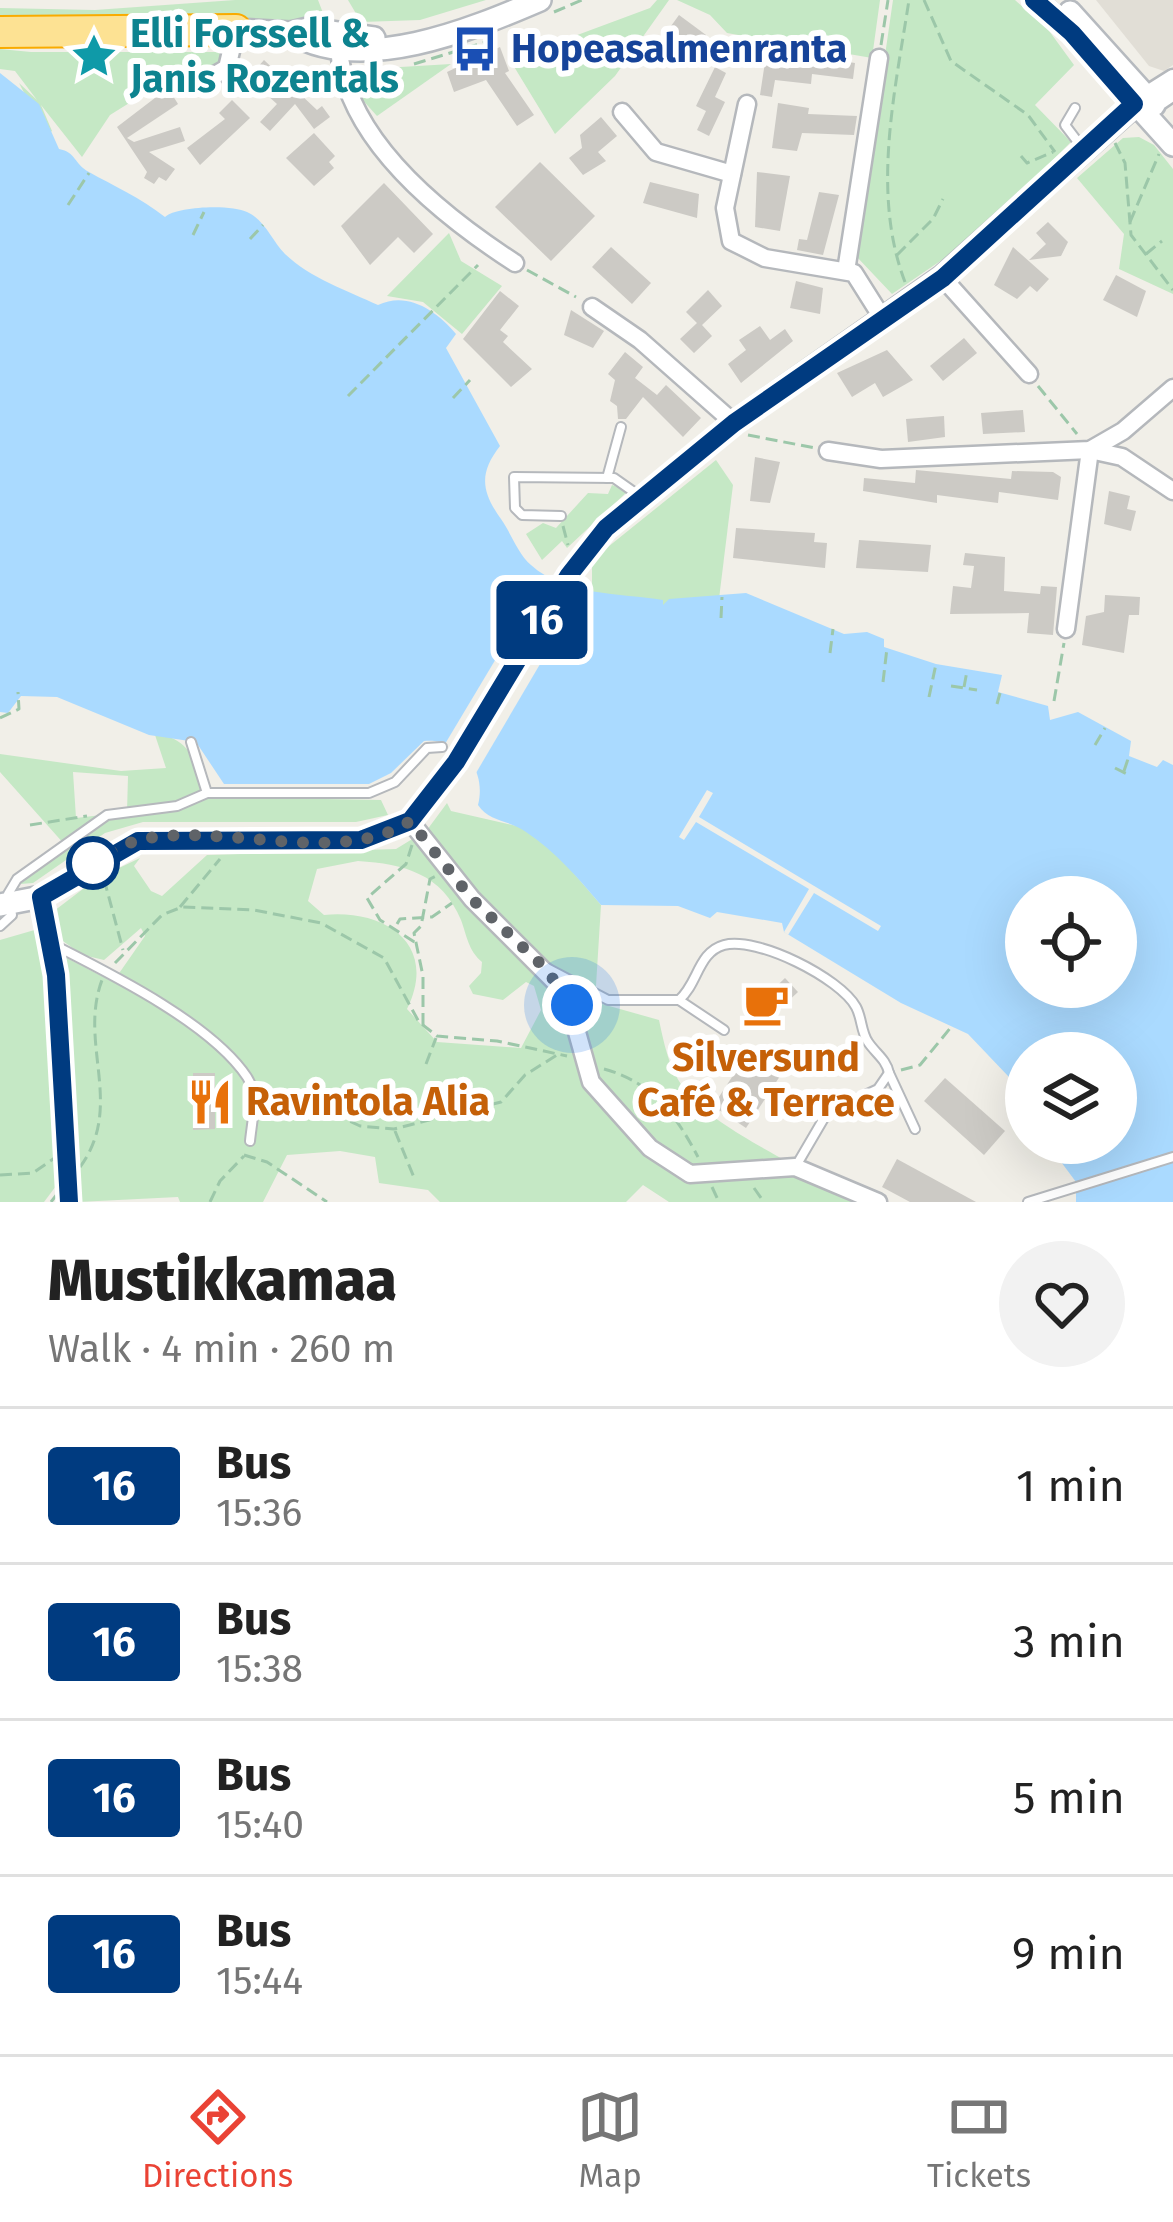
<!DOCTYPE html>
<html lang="en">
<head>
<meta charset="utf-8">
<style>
	body { margin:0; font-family:"Fira Sans",sans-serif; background:#f2f2f2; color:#222; height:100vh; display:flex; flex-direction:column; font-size:45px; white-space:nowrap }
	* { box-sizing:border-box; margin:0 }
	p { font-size:39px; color:#767676 }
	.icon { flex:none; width:66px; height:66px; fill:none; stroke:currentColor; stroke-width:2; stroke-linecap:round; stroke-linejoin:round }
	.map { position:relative; height:1202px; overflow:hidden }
	.sheet { display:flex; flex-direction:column; background:#fff; flex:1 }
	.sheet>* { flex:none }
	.badge { padding:0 24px; border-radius:9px; font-size:42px; line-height:78px }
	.buttons { position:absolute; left:1005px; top:876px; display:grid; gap:24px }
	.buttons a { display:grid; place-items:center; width:132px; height:132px; border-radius:50%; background:#fff; box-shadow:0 12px 48px #0002; font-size:60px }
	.you { position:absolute; width:60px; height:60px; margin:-30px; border:9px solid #fff; border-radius:50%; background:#1a73e8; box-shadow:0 0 0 18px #1a73e833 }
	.map>.badge { position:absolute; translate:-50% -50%; box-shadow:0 0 0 6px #fff }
	.round { display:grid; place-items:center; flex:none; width:126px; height:126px; border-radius:63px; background:#f2f2f2 }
	.summary { display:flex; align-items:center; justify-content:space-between; height:204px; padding:0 48px }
	h1 { font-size:57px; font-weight:800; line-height:90px }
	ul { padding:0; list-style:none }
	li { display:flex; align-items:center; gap:36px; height:156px; padding:0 48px; border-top:3px solid #e0e0e0 }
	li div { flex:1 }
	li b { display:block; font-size:45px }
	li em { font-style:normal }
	li .badge { min-width:132px; font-weight:700; text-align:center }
	.menu { display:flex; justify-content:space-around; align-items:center; height:168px; border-top:3px solid #e0e0e0; background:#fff; font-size:33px; color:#767676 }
	.menu a { display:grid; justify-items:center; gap:6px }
	.menu .selected { color:#ea4335 }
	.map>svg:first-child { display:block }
	.education { fill:#e1ded6 }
	.green { fill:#c5e8c5; fill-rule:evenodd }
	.water { fill:#aadaff; fill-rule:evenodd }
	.pier { fill:#f1efe8 }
	.building { fill:#cccac5 }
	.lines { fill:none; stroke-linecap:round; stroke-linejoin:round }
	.lane-casing { stroke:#b5b8bc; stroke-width:12 }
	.street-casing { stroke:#b5b8bc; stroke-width:21 }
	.secondary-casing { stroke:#b6babf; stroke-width:26 }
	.highway-casing { stroke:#f9ab00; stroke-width:34 }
	.path { stroke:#9cc7a9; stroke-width:3; stroke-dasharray:12 6; stroke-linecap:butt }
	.lane { stroke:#fff; stroke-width:8 }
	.street { stroke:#fff; stroke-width:16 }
	.secondary { stroke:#fff; stroke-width:21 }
	.highway { stroke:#fde293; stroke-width:30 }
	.line-casing { stroke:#fff; stroke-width:27 }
	.line { stroke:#003b80; stroke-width:18 }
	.walk { stroke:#5f6368; stroke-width:12; stroke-dasharray:0 21.6 }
	.stop-dot { fill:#fff; stroke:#003b80; stroke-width:6 }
	.labels { text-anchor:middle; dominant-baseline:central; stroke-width:12; stroke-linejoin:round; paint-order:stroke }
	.culture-label { font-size:39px; font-weight:bold; fill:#0d838f; stroke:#fff; text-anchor:start }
	.transit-label { font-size:39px; font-weight:bold; fill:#164399; stroke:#fff; text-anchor:start }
	.food-label { font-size:39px; font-weight:bold; fill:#c56008; stroke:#fff }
</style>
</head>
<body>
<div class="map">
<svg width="1173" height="1202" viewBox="0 0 1173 1202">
	<rect width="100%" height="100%" fill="#f1efe8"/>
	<polygon class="education" points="1096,0 1173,0 1173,65 1164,71 1149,66"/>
	<g class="green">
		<polygon points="235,0 318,0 323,13 307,23 0,24 0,8 95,10"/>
		<polygon points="348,0 486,0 420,20 361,22"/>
		<polygon points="657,0 669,0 615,76 555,134 510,60 650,8"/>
		<polygon points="677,0 880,0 872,58 727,33 710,15"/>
		<polygon points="893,0 1015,0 1047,28 1074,65 1035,105 1071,142 974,238 892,294 856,256"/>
		<polygon points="0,49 31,52 222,52 217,64 200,73 187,67 110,115 82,157 41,105 52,131 46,135 19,83 37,100 15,71 0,69"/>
		<polygon points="451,64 377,116 360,97 353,79 367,69"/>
		<polygon points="1139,137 1154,145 1173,169 1173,294 1119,269 1124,234 1077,178 1123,138"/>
		<polygon points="449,233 461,261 502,286 462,334 423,302 387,296"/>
		<polygon points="716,460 733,485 718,607 679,613 592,595 592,564 598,555"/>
		<polygon points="612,485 628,491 567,548 562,541 542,560 526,534 543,523 556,528 588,493 608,494"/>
		<path d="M155,735C189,735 200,766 205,797L381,800L388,815L356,822H143L105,833L33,883L20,884L65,845L0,772V754L121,771L166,768ZM73,772L128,776L127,812L76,818Z"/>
		<path d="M447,803L451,811L521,827L559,856L601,905L595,1002L659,1020C665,1048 670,1074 691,1097C721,1131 824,1181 868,1202H669L643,1185L626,1202H440L428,1190L379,1183L375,1157L340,1151L287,1155L263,1202H180L178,1197L78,1202L60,960L61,955L113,982L145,936L141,928L104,960L83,955L57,937L54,911L96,879L140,858L134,866L151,891L162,896L207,855L396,849L427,830ZM358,861C405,864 442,874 461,920C467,936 468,950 482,962L481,973L469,986L473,994L503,1000L526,982L534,986L541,1010L521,1048L437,1042L407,1009C439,944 385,909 324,915L308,901L317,869Z"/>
		<polygon points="38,929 51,1003 59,1182 44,1202 0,1202 0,940"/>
	</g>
	<path class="water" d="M0,73L39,104L59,149C76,152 74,164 89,172C112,185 141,198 165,217C176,206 232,204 247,212C265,220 272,241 285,254C310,278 348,291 378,305C407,291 436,310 456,334L446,348L500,446C479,473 481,491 501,519C511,533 518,554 531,565C565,596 620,593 663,600V605L669,599L746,593L844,634L867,632L884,639V647L936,664L1002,675L998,692L1048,706L1050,720L1078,712L1131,741L1129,756L1157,767L1163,760L1173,765V1202H1076V1182L1047,1143H1116V1053H1026V1095L968,1034L901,1003L784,932L782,923L717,912L710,918L678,906L601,905C578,878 556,852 526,832C510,820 489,822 478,805C487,770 462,738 424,741L391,773L369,784H224L196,742L149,735L57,697L21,696L8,713L0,712ZM1026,897H1116V987H1026Z"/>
	<g class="pier">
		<polygon points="549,570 586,586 476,773 442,749"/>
		<polygon points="707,790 713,793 699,817 881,926 878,931 814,893 788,935 784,932 809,889 696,822 684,840 679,837"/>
	</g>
	<g class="building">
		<polygon points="679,15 706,35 694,53 666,33"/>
		<polygon points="500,47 509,71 505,73 534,115 517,126 486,80 454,92 447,72"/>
		<polygon points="767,49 855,63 853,79 812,74 811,84 775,80 772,97 760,95"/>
		<polygon points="264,60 317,110 322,106 330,117 314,129 295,104 270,131 260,122 277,104 248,78"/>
		<polygon points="715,67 726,73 715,97 725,102 709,136 697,130 706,111 696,106"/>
		<polygon points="168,88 178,104 127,138 134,142 180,127 185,141 149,152 175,169 166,181 159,177 154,184 144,178 147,172 117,127"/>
		<polygon points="232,100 250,118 200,165 187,148 225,119 219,113"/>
		<polygon points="778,103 809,108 808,114 857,116 854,135 802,133 797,151 772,148"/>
		<polygon points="601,117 617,136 598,152 606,161 583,175 569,158 582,148 580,135"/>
		<polygon points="314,133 335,156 329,162 334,168 314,186 286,158"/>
		<polygon points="540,162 595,216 551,261 495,207"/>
		<polygon points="757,172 790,176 780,231 755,227"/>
		<polygon points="650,182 699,194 697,218 643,203"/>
		<polygon points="384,183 433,234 414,253 398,237 370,265 341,226"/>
		<polygon points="819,192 839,195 823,255 797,250 799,239 807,240"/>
		<polygon points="1048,222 1068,242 1061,256 1029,260 1046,244 1036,233"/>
		<polygon points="611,247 651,283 632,304 592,267"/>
		<polygon points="1013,247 1049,279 1037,292 1030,286 1017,299 994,285"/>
		<polygon points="1116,275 1146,291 1137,317 1103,300"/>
		<polygon points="796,281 823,288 820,314 790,308"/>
		<polygon points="708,290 722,306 702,325 712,336 694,353 680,339 697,323 686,312"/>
		<polygon points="500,291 519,306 500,330 508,336 503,342 532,369 511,387 463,339"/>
		<polygon points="571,310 604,331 593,348 564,335"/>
		<polygon points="760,326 770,340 785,329 793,341 741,383 728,364 746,350 739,340"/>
		<polygon points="964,338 977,353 943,381 930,366"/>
		<polygon points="887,350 913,380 883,397 875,383 852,397 837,373"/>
		<polygon points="625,352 643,367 635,378 657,395 666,385 701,418 683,437 643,397 626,419 618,419 617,406 610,401 615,380 608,374"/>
		<polygon points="1023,410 1025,432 983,434 981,413"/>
		<polygon points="944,416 945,437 908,442 906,419"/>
		<polygon points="755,457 780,462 770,503 750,501"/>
		<polygon points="916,470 1011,479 1012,471 1053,472 1061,477 1058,500 999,492 998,503 937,495 937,503 863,491 864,478 915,483"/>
		<polygon points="1109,491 1130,496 1127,509 1136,511 1131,531 1104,524"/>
		<polygon points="736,528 815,533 814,542 827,543 825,568 733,558"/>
		<polygon points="859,540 931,545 928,572 856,568"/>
		<polygon points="965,553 1005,557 1004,591 1040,594 1041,586 1057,587 1053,635 1027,633 1029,613 950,614 953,586 971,588 974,566 963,565"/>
		<polygon points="1105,595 1140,597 1139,615 1129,615 1124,653 1082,645 1086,616 1104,612"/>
		<polygon points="785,978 798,992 770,1018 757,1005"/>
		<polygon points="753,1045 786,1067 746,1128 713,1106"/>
		<polygon points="193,1073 215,1073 215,1094 226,1094 226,1110 215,1110 215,1129 193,1130"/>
		<polygon points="945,1078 1005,1131 984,1155 924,1101"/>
		<polygon points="897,1159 976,1202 910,1202 882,1187"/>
	</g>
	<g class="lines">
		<g class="lane-casing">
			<g id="lane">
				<polyline points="1075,108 1065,125 1084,150"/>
				<polyline points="607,478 621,427"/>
				<polyline points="561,516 522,515 515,508 514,477 614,478 641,497"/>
				<polyline points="191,742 207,793"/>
				<polyline points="41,898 56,975 69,1202"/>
				<polyline points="0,926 12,915 8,894 17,879 107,815 177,806 207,793 369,793 395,782 427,748 442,747"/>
				<path d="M52,944C109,973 211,1023 247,1077C259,1095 252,1120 250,1141"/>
				<polyline points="547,968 608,1000 679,1000 724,1030"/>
				<path d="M679,1000C698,984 698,952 724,945C757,936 840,978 856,1007C862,1018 861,1032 868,1042C876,1054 886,1059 889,1073"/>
				<polyline points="796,1166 827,1113 878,1089 889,1073 915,1129"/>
				<polyline points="1028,1202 1173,1157"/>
			</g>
		</g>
		<g class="street-casing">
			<g id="street">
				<path d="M339,48C345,140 444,217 515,263"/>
				<polyline points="196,86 227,68 236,30"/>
				<polyline points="1146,95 1173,78"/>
				<polyline points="747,104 725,208 731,241 765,258 854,273 883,319"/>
				<polyline points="1154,105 1173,92"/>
				<polyline points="622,112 656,152 732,174"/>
				<polyline points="846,271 879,58"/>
				<polyline points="942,277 1029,374"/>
				<polyline points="592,307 640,340 734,423"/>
				<polyline points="1090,450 1122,457 1173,491"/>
				<polyline points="828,451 881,459 1090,450 1123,431 1173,388"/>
				<polyline points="1066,629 1090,450"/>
				<polyline points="410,821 472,899 566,993 591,1082 650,1148 690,1174 795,1167 878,1202"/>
			</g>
		</g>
		<g class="secondary-casing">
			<g id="secondary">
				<polyline points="1035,0 1072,33 1173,145"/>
				<polyline points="1070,12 1154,105"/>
				<polyline points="236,30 291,33 308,29 374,38"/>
				<path d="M291,33C362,75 470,30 540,0"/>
				<polyline points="0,905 41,897 138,841 361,840 410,821 456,762 569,575 606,528 734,423 942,277 1146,95"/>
			</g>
		</g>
		<g class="highway-casing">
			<polyline id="highway" points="0,32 236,30"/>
		</g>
		<g class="path">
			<polyline points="924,0 951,61 1028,115 1055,152"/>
			<polyline points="554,12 582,0"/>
			<polyline points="881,45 888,0"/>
			<polyline points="414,64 496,39"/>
			<polyline points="1115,143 1125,163 1131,235 1173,290"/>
			<polyline points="1021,156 1027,163 1053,152"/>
			<polyline points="68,205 89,173"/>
			<polyline points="1130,222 1159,154"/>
			<polyline points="193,235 204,212"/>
			<polyline points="250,239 263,225"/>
			<polyline points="1146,254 1162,241"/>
			<polyline points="897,255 933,219 943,199"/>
			<polyline points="527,270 576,297"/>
			<path d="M905,282C871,193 895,92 909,0"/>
			<polyline points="1038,386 1077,434"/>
			<polyline points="348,396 478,265"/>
			<polyline points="453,398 470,380"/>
			<polyline points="748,435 815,448"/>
			<polyline points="563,526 568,545"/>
			<polyline points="721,618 722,597"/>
			<polyline points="830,653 833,629"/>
			<polyline points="883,682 887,648"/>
			<polyline points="951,686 977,690"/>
			<polyline points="964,687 967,671"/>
			<polyline points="929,697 936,664"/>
			<polyline points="1054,701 1064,643"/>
			<polyline points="997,704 1000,693"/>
			<polyline points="0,718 19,709 18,692"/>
			<polyline points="1095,745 1105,728"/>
			<polyline points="1115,768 1131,776"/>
			<polyline points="1124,771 1129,756"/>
			<polyline points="30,825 87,816"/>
			<polyline points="412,845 406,864 367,898 380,920 416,943"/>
			<polyline points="104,879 123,950"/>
			<polyline points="180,907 220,859"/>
			<polyline points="397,924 400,919 432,917 452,903"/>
			<polyline points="115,963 162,915 182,907 254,910 321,923 384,958 419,1022 437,1036 497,1041 567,1056"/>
			<polyline points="423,1025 423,976 414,933 421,926 430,879 436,876"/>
			<polyline points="426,1064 436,1038"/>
			<path d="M604,1069C652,1082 676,1115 698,1157"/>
			<polyline points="901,1070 920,1065 952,1026"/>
			<polyline points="263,1103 330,1112 360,1126 394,1129 501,1102 525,1075 557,1055"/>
			<polyline points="395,1131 415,1180"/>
			<polyline points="244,1155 267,1162 327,1202"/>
			<path d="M80,1167C125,1106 78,1044 102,980"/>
			<polyline points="0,1175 33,1173 56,1157"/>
			<polyline points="712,1187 719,1202"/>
			<polyline points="754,1188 764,1202"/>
			<polyline points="51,1202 58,1193"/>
			<polyline points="210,1202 220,1181 244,1156"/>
		</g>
		<use href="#lane" class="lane"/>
		<use href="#street" class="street"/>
		<use href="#secondary" class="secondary"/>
		<use href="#highway" class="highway"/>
	</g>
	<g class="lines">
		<g class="line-casing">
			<polyline id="line" points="69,1202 56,975 41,897 138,841 361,840 410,821 456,762 569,575 606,528 734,423 943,278 1134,104 1072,33 1034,0"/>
		</g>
		<use href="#line" class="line"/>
		<path class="walk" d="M93,863C100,859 123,844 139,840C220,821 339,868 410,821L472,899L545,968L572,1005"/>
	</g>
	<defs>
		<g id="bus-bare" transform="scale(3.6)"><path d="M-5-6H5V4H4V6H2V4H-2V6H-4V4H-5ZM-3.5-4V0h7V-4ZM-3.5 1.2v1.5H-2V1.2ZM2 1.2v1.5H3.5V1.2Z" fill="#1a4fb4" stroke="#fff" stroke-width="2.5" paint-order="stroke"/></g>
		<g id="sight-bare" transform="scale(3.6)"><path d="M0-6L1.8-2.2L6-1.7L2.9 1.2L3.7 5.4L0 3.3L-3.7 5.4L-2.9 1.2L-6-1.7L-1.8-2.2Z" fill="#0f9aa8" stroke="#fff" stroke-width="2.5" paint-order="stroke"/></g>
		<g id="cafe-bare" transform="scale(3.6)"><path d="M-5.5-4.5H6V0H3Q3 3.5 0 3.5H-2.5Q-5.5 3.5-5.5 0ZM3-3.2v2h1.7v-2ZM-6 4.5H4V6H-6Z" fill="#e8710a" stroke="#fff" stroke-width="2.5" paint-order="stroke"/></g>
		<g id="restaurant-bare" transform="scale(3.6)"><path d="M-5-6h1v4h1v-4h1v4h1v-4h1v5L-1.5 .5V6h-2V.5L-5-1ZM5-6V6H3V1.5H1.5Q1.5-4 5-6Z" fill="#e8710a" stroke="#fff" stroke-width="2.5" paint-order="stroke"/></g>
	</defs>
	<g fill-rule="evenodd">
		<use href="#bus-bare" x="475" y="49"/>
		<use href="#sight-bare" x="94" y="56"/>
		<use href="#cafe-bare" x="766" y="1004"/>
		<use href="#restaurant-bare" x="210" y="1102"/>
	</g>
	<circle class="stop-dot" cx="93" cy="863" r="24"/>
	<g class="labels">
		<g class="culture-label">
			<text x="130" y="34">Elli Forssell &amp;<tspan x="130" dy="45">Janis Rozentals</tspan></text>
		</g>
		<g class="transit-label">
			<text x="511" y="49">Hopeasalmenranta</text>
		</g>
		<g class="food-label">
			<text x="766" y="1058">Silversund<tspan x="766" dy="45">Café &amp; Terrace</tspan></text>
			<text x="246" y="1102" text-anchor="start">Ravintola Alia</text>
		</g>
	</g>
</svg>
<div class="buttons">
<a><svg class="icon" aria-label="locate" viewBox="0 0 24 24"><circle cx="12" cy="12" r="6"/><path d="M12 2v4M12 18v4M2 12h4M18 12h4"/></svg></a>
<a><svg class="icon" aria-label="layers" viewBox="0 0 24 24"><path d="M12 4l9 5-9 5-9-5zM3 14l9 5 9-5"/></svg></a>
</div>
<div class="you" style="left:572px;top:1005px"></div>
<b class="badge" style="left:542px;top:620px;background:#003b80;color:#fff">16</b>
</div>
<section class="sheet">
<div class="summary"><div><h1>Mustikkamaa</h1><p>Walk · 4 min · 260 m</p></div><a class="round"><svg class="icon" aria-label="heart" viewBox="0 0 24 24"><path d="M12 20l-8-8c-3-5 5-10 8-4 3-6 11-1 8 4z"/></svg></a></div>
<ul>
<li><span class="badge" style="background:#003b80;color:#fff">16</span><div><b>Bus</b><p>15:36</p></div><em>1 min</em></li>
<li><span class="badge" style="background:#003b80;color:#fff">16</span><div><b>Bus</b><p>15:38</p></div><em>3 min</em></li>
<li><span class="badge" style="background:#003b80;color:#fff">16</span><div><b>Bus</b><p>15:40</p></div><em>5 min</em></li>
<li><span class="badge" style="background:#003b80;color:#fff">16</span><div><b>Bus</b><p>15:44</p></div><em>9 min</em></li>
</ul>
</section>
<nav class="menu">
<a class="selected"><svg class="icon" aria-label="directions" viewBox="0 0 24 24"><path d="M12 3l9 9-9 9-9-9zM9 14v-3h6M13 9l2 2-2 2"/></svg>Directions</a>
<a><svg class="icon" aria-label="map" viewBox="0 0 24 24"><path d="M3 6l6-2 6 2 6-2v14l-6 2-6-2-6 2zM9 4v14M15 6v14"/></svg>Map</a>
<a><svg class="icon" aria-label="tickets" viewBox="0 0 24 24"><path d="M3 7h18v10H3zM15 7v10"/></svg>Tickets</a>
</nav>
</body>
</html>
